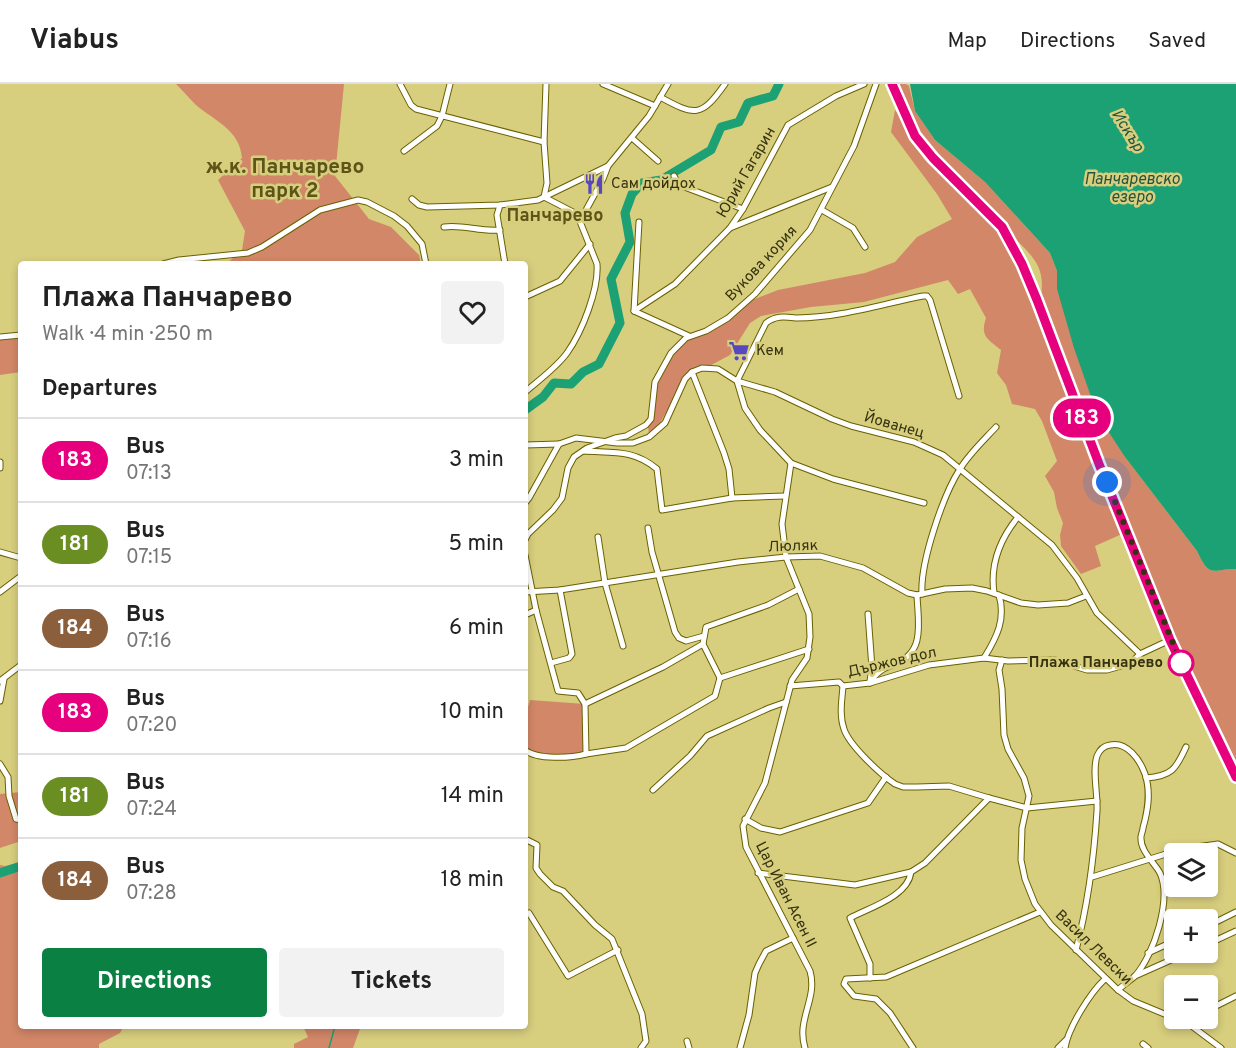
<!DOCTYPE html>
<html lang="en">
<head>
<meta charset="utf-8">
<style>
	body { margin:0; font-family:Overpass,sans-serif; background:#f2f2f2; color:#222; height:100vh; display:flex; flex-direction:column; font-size:22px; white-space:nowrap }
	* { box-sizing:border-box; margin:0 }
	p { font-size:20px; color:#767676 }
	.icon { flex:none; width:33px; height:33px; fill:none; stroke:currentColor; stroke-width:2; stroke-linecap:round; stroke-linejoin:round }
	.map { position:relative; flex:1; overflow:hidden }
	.drawer { position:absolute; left:18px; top:177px; width:510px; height:768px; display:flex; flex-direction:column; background:#fff; border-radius:6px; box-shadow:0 3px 9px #0003 }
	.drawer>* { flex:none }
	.badge { padding:0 12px; border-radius:20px; font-size:21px; line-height:39px }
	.controls { position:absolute; left:1164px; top:759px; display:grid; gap:12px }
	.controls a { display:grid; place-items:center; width:54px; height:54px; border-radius:6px; background:#fff; box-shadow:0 3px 9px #0003; font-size:30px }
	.you { position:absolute; width:30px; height:30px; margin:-15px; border:4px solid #fff; border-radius:50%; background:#1a73e8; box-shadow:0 0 0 9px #1a73e833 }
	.map>.badge { position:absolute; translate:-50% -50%; box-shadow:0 0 0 3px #fff }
	h2 { padding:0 24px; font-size:22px; line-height:54px }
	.round { display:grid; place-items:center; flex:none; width:63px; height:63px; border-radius:6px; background:#f2f2f2 }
	.head { display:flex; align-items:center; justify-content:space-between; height:102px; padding:0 24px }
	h1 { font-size:28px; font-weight:700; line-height:45px }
	.cta { display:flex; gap:12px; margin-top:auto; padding:12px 24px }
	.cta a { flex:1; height:69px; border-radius:6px; background:#0b8043; color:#fff; font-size:24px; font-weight:700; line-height:69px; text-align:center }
	.cta a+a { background:#f2f2f2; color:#222 }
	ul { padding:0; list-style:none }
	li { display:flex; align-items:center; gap:18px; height:84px; padding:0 24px; border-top:2px solid #e0e0e0 }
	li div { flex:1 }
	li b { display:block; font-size:22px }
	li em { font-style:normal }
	li .badge { min-width:66px; font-weight:700; text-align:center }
	header { display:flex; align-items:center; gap:36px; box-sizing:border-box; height:84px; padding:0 30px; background:#fff; border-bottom:2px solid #e0e0e0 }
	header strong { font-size:28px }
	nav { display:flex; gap:33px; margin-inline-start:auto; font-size:21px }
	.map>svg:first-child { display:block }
	.green { fill:#d28768 }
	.water { fill:#1ba173 }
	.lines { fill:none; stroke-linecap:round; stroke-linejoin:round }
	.stream { stroke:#1ba173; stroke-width:1.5 }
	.river { stroke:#1ba173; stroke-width:9 }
	.minor-casing { stroke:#6a6000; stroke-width:7 }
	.major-casing { stroke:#fff; stroke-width:8 }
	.minor { stroke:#fff; stroke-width:5 }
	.major { stroke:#80d9f3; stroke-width:7 }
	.line-casing { stroke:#fff; stroke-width:14 }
	.line { stroke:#e6007e; stroke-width:9 }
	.walk { stroke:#363210; stroke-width:6; stroke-dasharray:0 10.8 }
	.stop-dot { fill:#fff; stroke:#e6007e; stroke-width:3 }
	.labels { text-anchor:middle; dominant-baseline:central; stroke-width:5; stroke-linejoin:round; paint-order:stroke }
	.street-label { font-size:15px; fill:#363210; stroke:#d7ce7e }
	.poi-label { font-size:15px; fill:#363210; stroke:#d7ce7e; text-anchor:start }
	.stop-label { font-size:15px; font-weight:bold; fill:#363210; stroke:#d7ce7e; text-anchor:end }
	.water-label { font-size:16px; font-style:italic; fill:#23533e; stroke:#d7ce7e }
	.quarter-label { font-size:18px; font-weight:bold; fill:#5c5517; stroke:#d7ce7e }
	.district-label { font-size:21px; font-weight:bold; fill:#5c5517; stroke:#d7ce7e }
</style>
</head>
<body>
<header>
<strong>Viabus</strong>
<nav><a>Map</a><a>Directions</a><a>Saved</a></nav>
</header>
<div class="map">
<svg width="1236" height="964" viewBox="0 0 1236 964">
	<rect width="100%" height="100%" fill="#d7ce7e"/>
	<g class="green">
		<path d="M176,0H344L335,92L369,135L391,143L419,171L421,180H226L242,166L245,147L218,96L242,74C240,46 215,37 196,21C189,14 183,7 176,0Z"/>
		<path d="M897,0H906L909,2L915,27L935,56L985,98L1050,169L1057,187V205L1125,373L1197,467C1210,495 1212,485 1236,485V681L1188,582L1192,580L1188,572L1184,574L1169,543L1094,356L1040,217C1049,176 1025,169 1004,142L924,60L906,29Z"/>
		<path d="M895,26L902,35L908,52L924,75L1004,154L1026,197L1119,437L1122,450L1095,462L1101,482L1081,490L1061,462L1060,451L1063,439L1057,424L1054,408L1045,392L1057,377L1042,337L1035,325L1012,320L1006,301L997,289L1001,266C987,255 980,252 986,234L970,205L958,210L948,196L864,218L811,223L761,232L750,239L730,271L685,295L656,346L649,352L648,341L656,298L672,269L686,254L707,247L752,216L778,206L865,189L895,178L917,153L952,135L937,110L891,48Z"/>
		<polygon points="21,254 21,288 0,291 0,256"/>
		<polygon points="530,616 585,620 586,670 531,671 525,655 525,622 528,623"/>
		<polygon points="21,708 21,757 0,764 0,710"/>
		<polygon points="21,778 21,942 124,942 120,949 99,960 99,964 0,964 0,781 5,782"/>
		<polygon points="303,942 361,942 353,964 294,964 294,960 308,953"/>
	</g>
	<path class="water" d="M910,0H1236V485C1212,485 1210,495 1197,467L1125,373L1097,330L1074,264L1057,205V187L1050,169L985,98L935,56L915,27Z"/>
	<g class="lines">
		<polyline class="stream" points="329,964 335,942"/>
		<g class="river">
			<polyline points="525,326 543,313 554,299 571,300 583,288 599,280 620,239 611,195 630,158 625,129 632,110 642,99 661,96 711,66 721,43 739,38 748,19 773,12 779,0"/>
			<polyline points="0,789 21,782"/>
		</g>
		<g class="minor-casing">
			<g id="minor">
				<polyline points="400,0 411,21 416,25 544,58"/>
				<polyline points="603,0 655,22"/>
				<path d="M660,13C695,32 701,34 725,0"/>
				<polyline points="632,54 658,77"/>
				<polyline points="404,67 437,42 442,32 450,0"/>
				<polyline points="674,92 679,101 743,125"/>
				<polyline points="544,113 547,99 544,58 546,0"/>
				<polyline points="412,115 419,121 427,123 500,121 538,116 608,82 649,32 668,0"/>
				<polyline points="500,121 497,131 505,180"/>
				<polyline points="822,126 853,144 865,163"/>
				<polyline points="580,137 603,95 608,82"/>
				<polyline points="639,138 634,227 689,252"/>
				<path d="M444,143C462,140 480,148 500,146"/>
				<polyline points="730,144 832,103"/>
				<polyline points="163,180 179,176 248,169 262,163 320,126 358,116 367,118 394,132 407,142 422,160 426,180"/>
				<polyline points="525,213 560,197 590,160"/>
				<polyline points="634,227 675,200 730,144 743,125 788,41 836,12 864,0"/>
				<polyline points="0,253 21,251"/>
				<polyline points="692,288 724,369 729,385 732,414"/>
				<path d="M525,308C539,296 556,284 567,269C582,248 599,205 597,180L577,130L544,113"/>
				<polyline points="525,361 559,360"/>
				<path d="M583,367C613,369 633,365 657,385L662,426L732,414L785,412"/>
				<polyline points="0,378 0,384"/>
				<polyline points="791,379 833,395 924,419"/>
				<polyline points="525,419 529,414 559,360 576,354 617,359 633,359 649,353 665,339 685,295 692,288 702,284 718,285 737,297 775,308 832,335 851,342 914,358 943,371 1052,461 1077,494 1097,529 1140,570"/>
				<polyline points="648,444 652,468 675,548 679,554 686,557 704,552"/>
				<polyline points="598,453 605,499 623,562"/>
				<polyline points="525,456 528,450 553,426 562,414 568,384 574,373 587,364 615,354 626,352 646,341 651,335 655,298 671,269 686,254 706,247 728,234 755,210 810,146 854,62 876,0"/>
				<polyline points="0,468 21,474"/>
				<polyline points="525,471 536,526 558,607 578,609 585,620 663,583 703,560 706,543 768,521 799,505"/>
				<polyline points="0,508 21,492"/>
				<polyline points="525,508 560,506 738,478 786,473 820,472 863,484 908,509 917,511 945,505 972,504 987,507 1021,519 1038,521 1068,519 1086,512"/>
				<path d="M994,509C990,481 1000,455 1018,433"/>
				<path d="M922,510C920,479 943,411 960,385C969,370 984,356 996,343"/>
				<polyline points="868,530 872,584 870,597"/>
				<polyline points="525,531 536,526"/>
				<polyline points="703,560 720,594 809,565"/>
				<path d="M984,574C997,553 1006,535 999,511"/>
				<polyline points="1002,576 999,586 1002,605 1004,651 1008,665 1024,694 1029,712 1022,744 1021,776 1025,795 1035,820 1051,841 1118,906 1133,917 1174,934"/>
				<polyline points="551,579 569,574 572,570 560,506"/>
				<polyline points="0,597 21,581"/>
				<path d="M870,599C876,588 884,584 895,580C926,568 918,538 917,511"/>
				<polyline points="790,602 839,598 843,602 870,599 929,581 984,574 1008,577 1055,576 1087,586 1107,586 1121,582 1134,576 1140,570 1170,556"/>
				<path d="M843,602C842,616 839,631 844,645C849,661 880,690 895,700L903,703H917L949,702L989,714L1027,724L1097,717"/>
				<polyline points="0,617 4,595"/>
				<polyline points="585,620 586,670 626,664 715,612 720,594"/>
				<path d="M525,666C537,676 571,674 586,670"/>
				<polyline points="0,680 8,693 9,712 16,735 21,736"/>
				<path d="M1146,694C1172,692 1176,685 1186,663"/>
				<polyline points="653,706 690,672 707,652 769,624 786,618"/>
				<polyline points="745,735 761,744 780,748 868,719 886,693"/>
				<polyline points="525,755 537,761 536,784 540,790 553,803 563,807 595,841 612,855 642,930 646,957 641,964"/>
				<polyline points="758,789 855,801 911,788 925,779 989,714"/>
				<polyline points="1092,793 1182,765 1218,760 1236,769"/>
				<polyline points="529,829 568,892 618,866"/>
				<polyline points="1208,842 1236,828"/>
				<polyline points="1208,860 1236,847"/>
				<path d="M1076,866C1088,820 1094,774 1097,727C1098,710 1092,687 1097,672C1099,667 1103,662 1110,661C1127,657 1140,676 1145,690C1151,708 1148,726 1143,744C1143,747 1141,750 1141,753C1140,767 1154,778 1160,789C1172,815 1154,871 1135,892C1130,897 1123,901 1118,906"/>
				<polyline points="1148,869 1174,857"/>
				<polyline points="1135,892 1189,868"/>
				<path d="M870,894V880L850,834C868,824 908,813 911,788"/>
				<polyline points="1208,926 1236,912"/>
				<polyline points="1176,934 1189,940 1221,964"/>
				<polyline points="687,957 689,964"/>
				<polyline points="1143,960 1148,964"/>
				<polyline points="740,964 749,931 755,889 759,880 766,867 793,854"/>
				<path d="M805,964C796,935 818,915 810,887L746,763L743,742L765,699L792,596L807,574L810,553L809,530L786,473L782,440L791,379L760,346L745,324L737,297L766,239C776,231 786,233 797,234C839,234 882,220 923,212H927L930,216L959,312"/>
				<polyline points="913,964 890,929 876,915 854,912 844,900 846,895 886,893 1040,828"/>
				<polyline points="1058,964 1066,956"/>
				<path d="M1065,964C1068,944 1090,909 1105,895"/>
			</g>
		</g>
		<g class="major-casing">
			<polyline id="major" points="892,0 904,31 915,52 933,74 1002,143 1022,180 1068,295 1099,380 1170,556 1236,693"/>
		</g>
		<use href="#minor" class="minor"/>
		<use href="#major" class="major"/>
	</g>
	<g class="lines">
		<g class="line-casing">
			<polyline id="line" points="892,0 915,52 933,74 1002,143 1022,180 1037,216 1099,380 1170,556 1236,693"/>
		</g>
		<use href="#line" class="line"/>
		<polyline class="walk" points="1107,398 1182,581 1181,579"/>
	</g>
	<defs>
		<g id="restaurant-bare" transform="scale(1.62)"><path d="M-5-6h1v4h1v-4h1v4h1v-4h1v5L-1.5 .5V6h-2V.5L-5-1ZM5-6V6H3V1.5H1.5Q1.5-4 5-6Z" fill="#5748c0" stroke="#d7ce7e" stroke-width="2.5" paint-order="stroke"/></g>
		<g id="supermarket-bare" transform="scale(1.62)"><path d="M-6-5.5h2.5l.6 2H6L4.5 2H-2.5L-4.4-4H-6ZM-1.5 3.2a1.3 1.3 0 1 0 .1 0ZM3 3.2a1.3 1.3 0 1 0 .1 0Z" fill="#5748c0" stroke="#d7ce7e" stroke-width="2.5" paint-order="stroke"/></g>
	</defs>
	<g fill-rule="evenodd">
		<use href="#restaurant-bare" x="594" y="100"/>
		<use href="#supermarket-bare" x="739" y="267"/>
	</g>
	<circle class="stop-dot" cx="1181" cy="579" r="12"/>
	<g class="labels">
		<g class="street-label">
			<text transform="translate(747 89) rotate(-60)">Юрий Гагарин</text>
			<text transform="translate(762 180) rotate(-47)">Вукова кория</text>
			<text transform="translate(894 342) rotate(16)">Йованец</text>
			<text transform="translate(793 463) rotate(-2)">Люляк</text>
			<text transform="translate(892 579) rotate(-13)">Държов дол</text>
			<text transform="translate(785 811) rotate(63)">Цар Иван Асен II</text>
			<text transform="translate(1093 864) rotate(44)">Васил Левски</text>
		</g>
		<g class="poi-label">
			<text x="611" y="100">Сам дойдох</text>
			<text x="756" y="267">Кем</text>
		</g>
		<g class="stop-label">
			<text x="1163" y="579">Плажа Панчарево</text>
		</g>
		<g class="water-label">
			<text transform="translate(1127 47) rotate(58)">Искър</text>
			<text x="1132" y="96">Панчаревско<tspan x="1132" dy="18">езеро</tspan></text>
		</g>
		<g class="quarter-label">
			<text x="555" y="132">Панчарево</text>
		</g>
		<g class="district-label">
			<text x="285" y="83">ж.к. Панчарево<tspan x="285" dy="24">парк 2</tspan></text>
		</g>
	</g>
</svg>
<div class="controls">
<a><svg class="icon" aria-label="layers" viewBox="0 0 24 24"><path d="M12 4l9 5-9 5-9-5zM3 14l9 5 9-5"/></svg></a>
<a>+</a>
<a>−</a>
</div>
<div class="you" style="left:1107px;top:398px"></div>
<b class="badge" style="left:1082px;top:334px;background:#e6007e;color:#fff">183</b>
<section class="drawer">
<div class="head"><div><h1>Плажа Панчарево</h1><p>Walk · 4 min · 250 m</p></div><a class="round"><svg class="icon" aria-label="heart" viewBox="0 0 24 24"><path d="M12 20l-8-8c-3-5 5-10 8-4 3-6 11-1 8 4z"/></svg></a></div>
<h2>Departures</h2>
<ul>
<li><span class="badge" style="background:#e6007e;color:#fff">183</span><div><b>Bus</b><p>07:13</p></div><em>3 min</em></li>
<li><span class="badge" style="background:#6b8e23;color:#fff">181</span><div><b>Bus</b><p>07:15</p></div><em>5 min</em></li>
<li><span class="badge" style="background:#8b5e3c;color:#fff">184</span><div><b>Bus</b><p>07:16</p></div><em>6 min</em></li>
<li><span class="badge" style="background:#e6007e;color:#fff">183</span><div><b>Bus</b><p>07:20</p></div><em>10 min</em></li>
<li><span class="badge" style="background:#6b8e23;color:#fff">181</span><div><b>Bus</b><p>07:24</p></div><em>14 min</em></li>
<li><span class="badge" style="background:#8b5e3c;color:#fff">184</span><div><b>Bus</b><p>07:28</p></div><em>18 min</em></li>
</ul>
<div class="cta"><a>Directions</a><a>Tickets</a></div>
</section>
</div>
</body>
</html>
